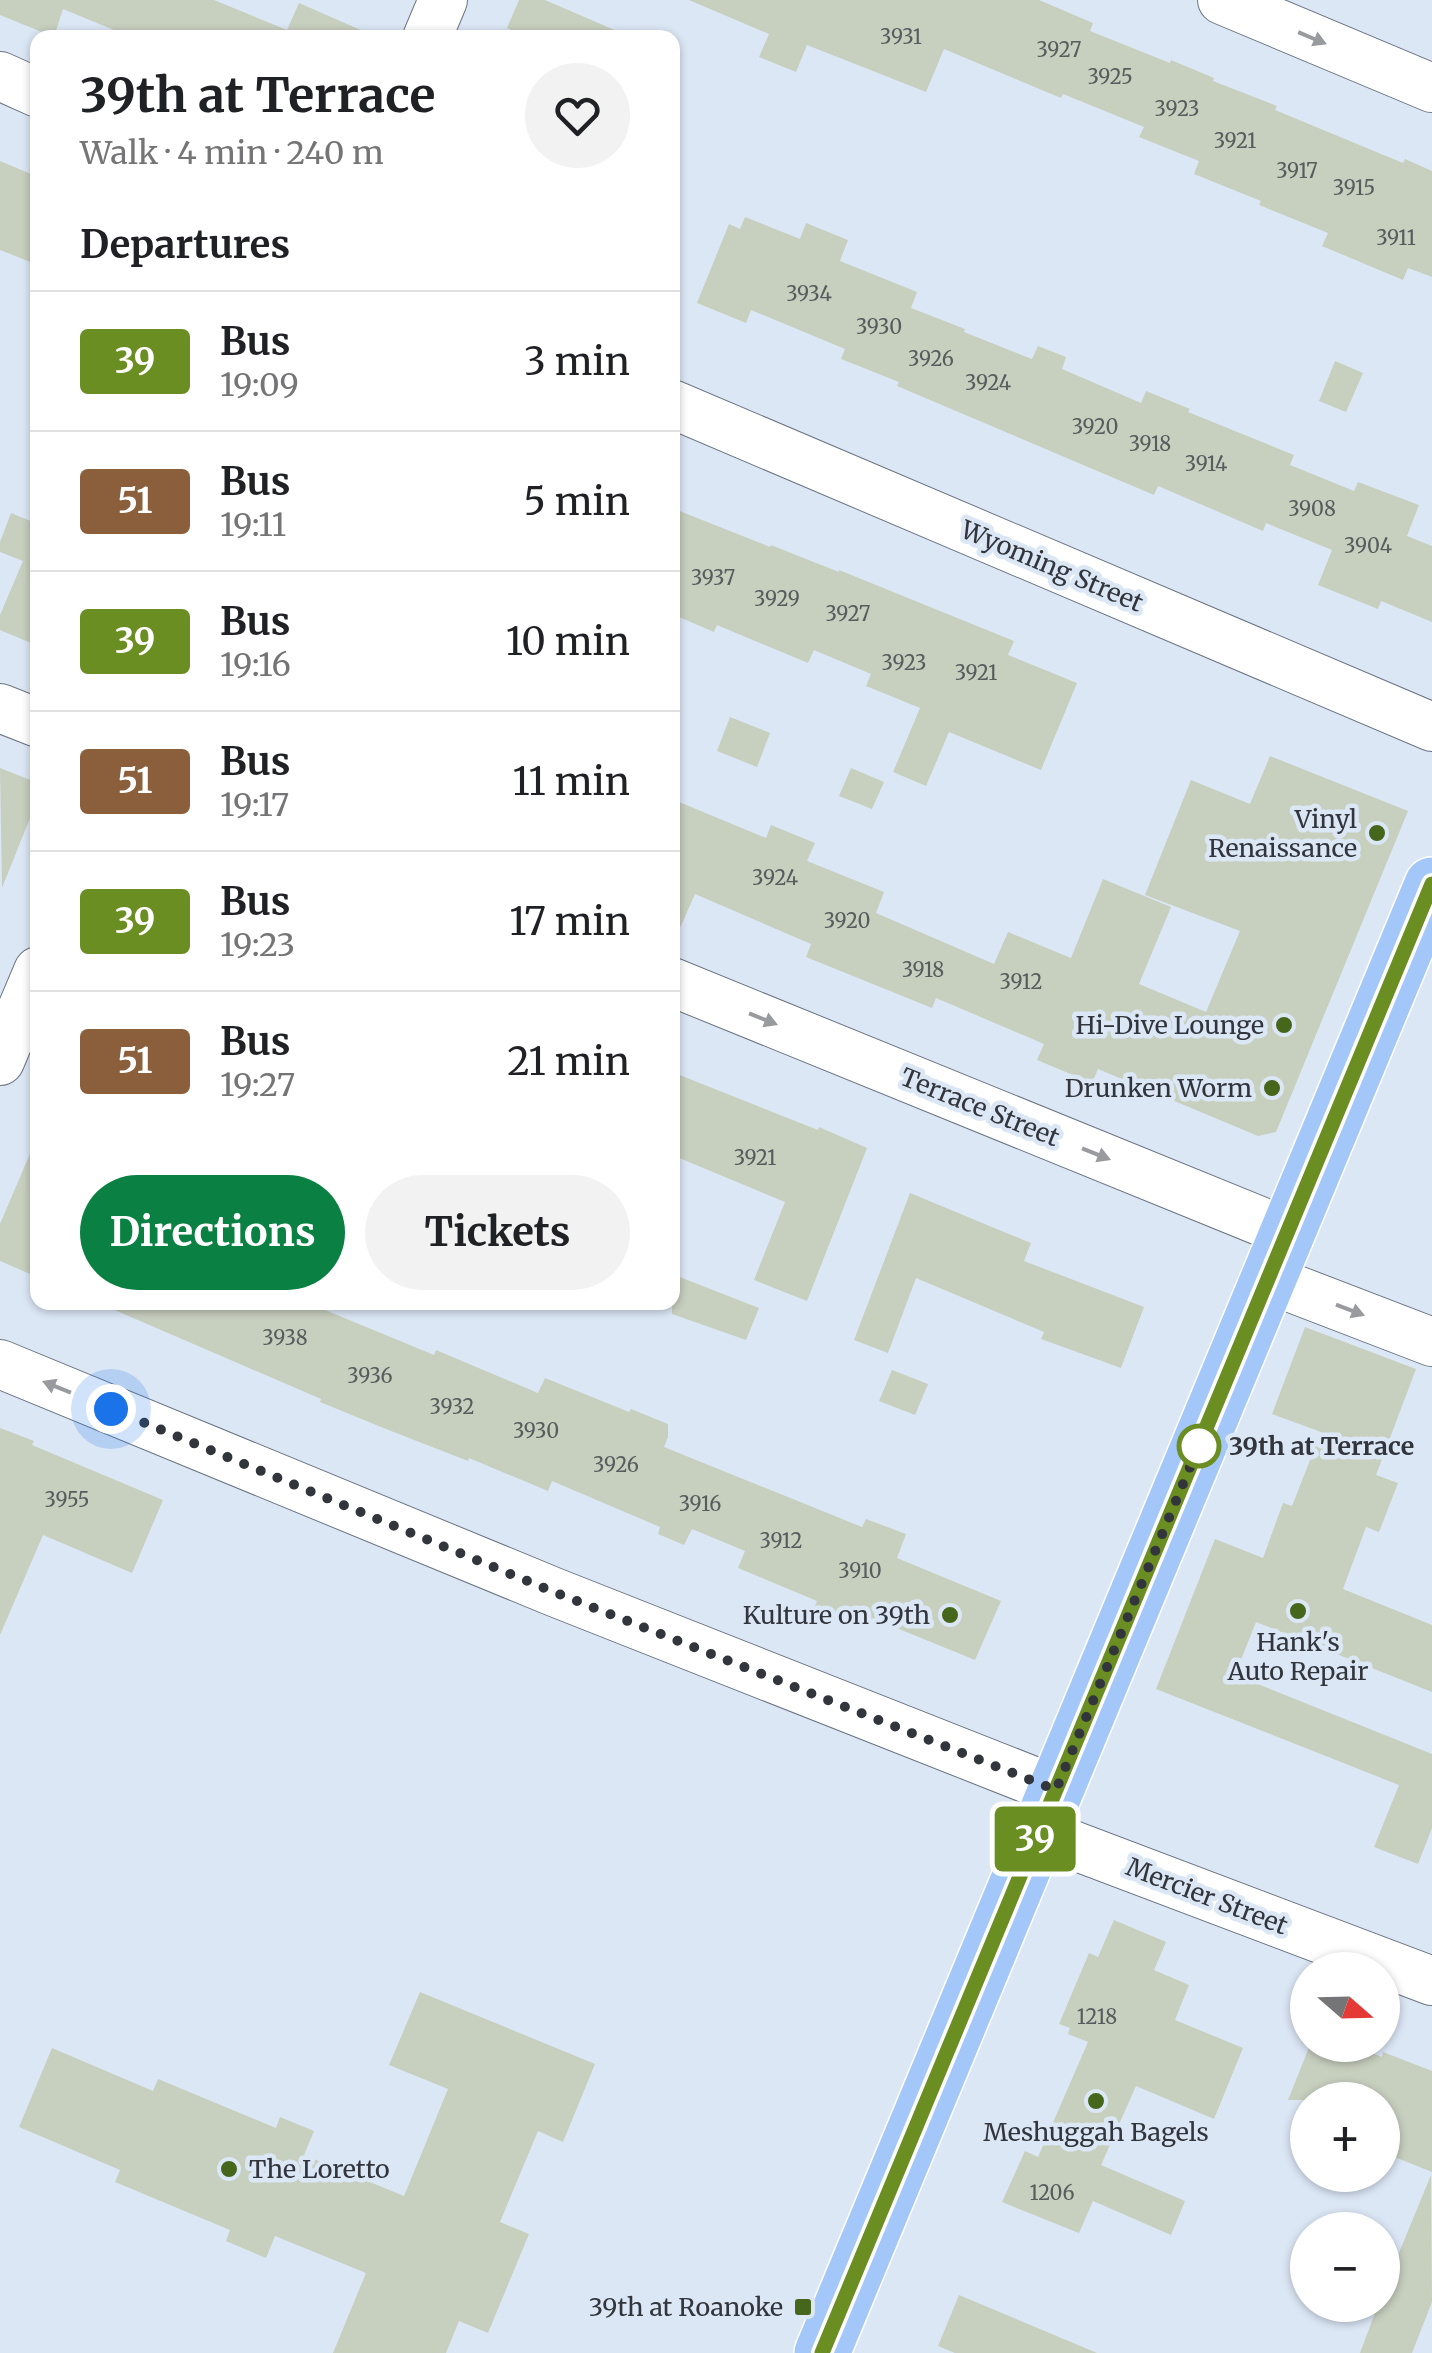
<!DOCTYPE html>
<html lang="en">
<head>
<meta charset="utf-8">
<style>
	body { margin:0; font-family:Merriweather,serif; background:#f2f2f2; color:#202124; height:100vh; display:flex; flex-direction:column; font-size:38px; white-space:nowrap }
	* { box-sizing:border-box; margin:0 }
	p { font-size:32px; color:#757577 }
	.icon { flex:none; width:55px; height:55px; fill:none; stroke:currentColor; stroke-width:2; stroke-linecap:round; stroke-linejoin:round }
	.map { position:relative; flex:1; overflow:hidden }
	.panel { position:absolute; left:30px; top:30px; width:650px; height:1280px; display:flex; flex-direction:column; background:#fff; border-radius:20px; box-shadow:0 2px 8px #0004 }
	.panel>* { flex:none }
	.badge { padding:0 20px; border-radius:8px; font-size:35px; line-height:65px }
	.needle { width:65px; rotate:110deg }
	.controls { position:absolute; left:1290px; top:1952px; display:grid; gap:20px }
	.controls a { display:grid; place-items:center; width:110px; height:110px; border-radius:50%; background:#fff; box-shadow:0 2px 8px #0004; font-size:50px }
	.you { position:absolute; width:50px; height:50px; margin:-25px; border:8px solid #fff; border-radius:50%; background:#1a73e8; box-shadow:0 0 0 15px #1a73e833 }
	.map>.badge { position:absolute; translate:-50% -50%; box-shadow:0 0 0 5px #fff }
	h2 { padding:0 50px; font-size:38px; line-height:90px }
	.round { display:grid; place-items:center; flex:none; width:105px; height:105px; border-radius:52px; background:#f2f2f2 }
	.summary { display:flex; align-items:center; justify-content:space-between; height:170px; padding:0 50px }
	h1 { font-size:48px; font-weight:700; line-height:75px }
	.action { display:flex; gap:20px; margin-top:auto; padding:20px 50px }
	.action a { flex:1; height:115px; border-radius:60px; background:#0b8043; color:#fff; font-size:40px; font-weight:700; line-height:115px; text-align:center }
	.action a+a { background:#f2f2f2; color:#202124 }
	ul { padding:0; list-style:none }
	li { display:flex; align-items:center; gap:30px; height:140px; padding:0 50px; border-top:2px solid #e0e0e0 }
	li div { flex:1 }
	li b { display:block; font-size:38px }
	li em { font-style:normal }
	li .badge { min-width:110px; font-weight:700; text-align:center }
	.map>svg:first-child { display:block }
	.building { fill:#c7cfbf }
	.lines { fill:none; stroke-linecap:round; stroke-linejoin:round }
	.minor-casing { stroke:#6b7582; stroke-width:50 }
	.major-casing { stroke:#fff; stroke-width:58 }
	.minor { stroke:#fff; stroke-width:48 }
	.major { stroke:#a3c7f8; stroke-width:55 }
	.oneway { fill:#989a9e }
	.line-casing { stroke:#fff; stroke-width:22 }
	.line { stroke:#6b8e23; stroke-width:15 }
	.walk { stroke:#32363c; stroke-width:10; stroke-dasharray:0 18 }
	.poi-dot { fill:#46661c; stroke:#dce7f6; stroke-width:4 }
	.stop-dot { fill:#fff; stroke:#6b8e23; stroke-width:5 }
	.labels { text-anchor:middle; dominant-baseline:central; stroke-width:9; stroke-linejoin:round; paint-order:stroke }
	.number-label { font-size:20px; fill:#575c5d }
	.street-label { font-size:25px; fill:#32363c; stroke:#dce7f6 }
	.poi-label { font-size:25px; fill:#32363c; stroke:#dce7f6; text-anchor:end }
	.stop-label { font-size:25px; font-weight:bold; fill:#32363c; stroke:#dce7f6; text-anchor:start }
</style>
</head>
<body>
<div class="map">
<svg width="1432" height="2353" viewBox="0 0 1432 2353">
	<rect width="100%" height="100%" fill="#dce7f6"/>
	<g class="building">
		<polygon points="0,0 214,0 287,30 299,3 379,38 133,38 63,9 54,37 0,15"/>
		<polygon points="519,0 545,0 633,38 530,38 507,28"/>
		<polygon points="689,0 1039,0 1093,23 1090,31 1170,63 1171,60 1214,78 1213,81 1277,106 1275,110 1403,163 1405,159 1432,171 1432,277 1408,268 1403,280 1322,246 1328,233 1259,205 1261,201 1194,174 1199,161 1139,137 1144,127 1063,94 1061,98 944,49 926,92 807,45 796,72 759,57 769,34"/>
		<polygon points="0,161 38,177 38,265 0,250"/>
		<polygon points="745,217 800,239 806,223 848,240 840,261 917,292 911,308 965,329 964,332 1032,359 1038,346 1066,357 1062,369 1141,403 1146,391 1190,409 1188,412 1294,455 1290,465 1354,491 1358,482 1419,505 1407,536 1432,546 1432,622 1381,601 1378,609 1318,585 1332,550 1266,523 1263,531 1158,486 1154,495 897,386 899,382 841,359 845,349 751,310 746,323 697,303 729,224 740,229"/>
		<polygon points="1335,361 1363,373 1346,412 1319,401"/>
		<polygon points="672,508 770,547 771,545 839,572 839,570 1014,641 1008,655 1077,683 1041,770 949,732 926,786 893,772 920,708 866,686 871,674 814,650 808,663 717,625 714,632 672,614"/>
		<polygon points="11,513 38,524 38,646 0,630 0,615 23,561 0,552 0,542"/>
		<polygon points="730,717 770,733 757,767 717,751"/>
		<polygon points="1270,756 1408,811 1276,1132 1258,1136 1098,1069 1092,1083 1037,1060 1044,1044 936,998 932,1008 806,957 811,944 695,894 672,946 672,799 766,838 771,825 815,843 807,861 884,892 876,913 994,964 1008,932 1071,958 1103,879 1171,907 1139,984 1206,1012 1240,931 1145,895 1191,780 1250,804"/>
		<polygon points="0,768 38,783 38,798 2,888"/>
		<polygon points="851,768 884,782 872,809 839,796"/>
		<polygon points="672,1072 818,1130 819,1127 867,1148 807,1301 754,1280 785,1202 672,1155"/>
		<polygon points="38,1135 38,1256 30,1274 0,1261 0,1224"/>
		<polygon points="910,1193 1031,1243 1024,1261 1144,1307 1121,1368 1041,1339 1044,1332 916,1278 888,1353 854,1340"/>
		<polygon points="672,1274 759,1308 746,1340 672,1314"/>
		<polygon points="96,1302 328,1302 325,1310 434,1355 436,1350 538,1393 545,1378 629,1412 631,1409 668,1424 668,1437 664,1447 862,1527 866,1519 906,1534 897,1558 1001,1601 975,1660 872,1618 869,1627 815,1606 817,1601 738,1568 745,1551 692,1529 684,1545 658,1534 660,1527 552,1481 548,1491 469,1458 468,1461 386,1429 320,1402 321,1399"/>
		<polygon points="1305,1327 1416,1369 1376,1475 1398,1483 1379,1532 1366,1527 1343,1589 1432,1625 1432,1692 1256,1622 1235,1675 1432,1754 1432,1828 1418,1864 1374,1847 1399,1785 1156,1689 1215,1539 1263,1558 1283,1503 1292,1506 1321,1432 1272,1414"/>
		<polygon points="892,1370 928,1384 915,1415 879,1401"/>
		<polygon points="0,1428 34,1441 32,1445 163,1500 132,1573 43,1535 0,1635"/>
		<polygon points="1114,1920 1166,1942 1154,1970 1189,1985 1175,2020 1243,2048 1214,2119 1136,2086 1101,2165 1185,2201 1171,2235 1093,2201 1079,2233 1002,2202 1025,2151 1038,2157 1088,2042 1068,2034 1070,2028 1059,2024 1089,1953 1098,1957"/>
		<polygon points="420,1992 595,2064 563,2142 538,2131 500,2222 529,2234 488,2333 459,2321 446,2353 333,2353 366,2273 275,2236 266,2258 226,2241 230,2230 115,2182 120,2170 19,2127 52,2048 153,2091 158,2079 276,2128 280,2117 314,2131 304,2155 404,2196 448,2089 389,2065"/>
		<polygon points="1310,2045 1352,2045 1382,2057 1383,2052 1432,2071 1432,2172 1382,2152 1382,2100 1288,2100"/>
		<polygon points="1431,2175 1432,2302 1412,2353 1360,2353 1378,2305 1382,2305 1382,2294"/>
		<polygon points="959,2295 1097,2353 955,2353 938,2346"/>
	</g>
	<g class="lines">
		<g class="minor-casing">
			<g id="minor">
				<polyline points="1222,0 1432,88"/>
				<polyline points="427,38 443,0"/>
				<polyline points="0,76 38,93"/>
				<polyline points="672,404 1432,727"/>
				<polyline points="0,708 38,723"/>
				<polyline points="672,982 1287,1232"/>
				<polyline points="0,1061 38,971"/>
				<polyline points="1268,1279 1432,1342"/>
				<polyline points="0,1364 554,1592 1056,1790"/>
				<polyline points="1038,1832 1432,1981"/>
			</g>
		</g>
		<g class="major-casing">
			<polyline id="major" points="822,2353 1432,885"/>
		</g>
		<use href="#minor" class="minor"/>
		<use href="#major" class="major"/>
	</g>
	<defs><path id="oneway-solid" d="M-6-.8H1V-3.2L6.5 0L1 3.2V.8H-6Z" transform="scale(2.5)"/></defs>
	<g class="oneway">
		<use href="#oneway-solid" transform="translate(1312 38) rotate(23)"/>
		<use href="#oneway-solid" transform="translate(763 1019) rotate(22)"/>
		<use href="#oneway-solid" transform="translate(1096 1154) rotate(22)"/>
		<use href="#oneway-solid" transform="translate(1350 1310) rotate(21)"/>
		<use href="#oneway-solid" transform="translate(57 1387) rotate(-158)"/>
	</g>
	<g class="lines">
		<g class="line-casing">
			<polyline id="line" points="822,2353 1432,884"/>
		</g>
		<use href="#line" class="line"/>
		<polyline class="walk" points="111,1409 554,1592 1056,1790 1200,1443 1199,1446"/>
	</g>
	<g class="poi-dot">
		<circle cx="1377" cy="833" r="10"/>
		<circle cx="1284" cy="1025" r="10"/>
		<circle cx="1272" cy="1088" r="10"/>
		<circle cx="1298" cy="1611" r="10"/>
		<circle cx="950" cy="1615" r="10"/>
		<circle cx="1096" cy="2101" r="10"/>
		<circle cx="229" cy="2169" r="10"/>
		<rect x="793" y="2297" width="20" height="20" rx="5"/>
	</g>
	<circle class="stop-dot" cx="1199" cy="1446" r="20"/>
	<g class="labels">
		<g class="number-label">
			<text x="901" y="36">3931</text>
			<text x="1059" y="49">3927</text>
			<text x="1110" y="76">3925</text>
			<text x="1177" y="108">3923</text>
			<text x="1235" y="140">3921</text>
			<text x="1297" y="170">3917</text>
			<text x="1354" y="187">3915</text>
			<text x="1396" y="237">3911</text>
			<text x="809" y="293">3934</text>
			<text x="879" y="326">3930</text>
			<text x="931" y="358">3926</text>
			<text x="988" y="382">3924</text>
			<text x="1095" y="426">3920</text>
			<text x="1150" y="443">3918</text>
			<text x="1206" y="463">3914</text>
			<text x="1312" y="508">3908</text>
			<text x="1368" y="545">3904</text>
			<text x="713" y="577">3937</text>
			<text x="777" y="598">3929</text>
			<text x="848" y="613">3927</text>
			<text x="904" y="662">3923</text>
			<text x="976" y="672">3921</text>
			<text x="775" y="877">3924</text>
			<text x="847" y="920">3920</text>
			<text x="923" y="969">3918</text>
			<text x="1021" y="981">3912</text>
			<text x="755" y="1157">3921</text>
			<text x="285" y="1337">3938</text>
			<text x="370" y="1375">3936</text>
			<text x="452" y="1406">3932</text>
			<text x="536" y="1430">3930</text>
			<text x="616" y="1464">3926</text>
			<text x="67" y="1499">3955</text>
			<text x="700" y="1503">3916</text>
			<text x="781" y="1540">3912</text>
			<text x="860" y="1570">3910</text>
			<text x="1097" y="2016">1218</text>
			<text x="1052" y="2192">1206</text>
		</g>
		<g class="street-label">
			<text transform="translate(1052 566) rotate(23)">Wyoming Street</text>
			<text transform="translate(980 1107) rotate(22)">Terrace Street</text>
			<text transform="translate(1207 1896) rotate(21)">Mercier Street</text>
		</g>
		<g class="poi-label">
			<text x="1357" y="819">Vinyl<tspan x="1357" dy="29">Renaissance</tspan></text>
			<text x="1264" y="1025">Hi-Dive Lounge</text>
			<text x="1252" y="1088">Drunken Worm</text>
			<text x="930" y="1615">Kulture on 39th</text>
			<text x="1298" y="1642" text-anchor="middle">Hank's<tspan x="1298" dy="29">Auto Repair</tspan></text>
			<text x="1096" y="2132" text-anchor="middle">Meshuggah Bagels</text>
			<text x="249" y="2169" text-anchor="start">The Loretto</text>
			<text x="783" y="2307">39th at Roanoke</text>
		</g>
		<g class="stop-label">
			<text x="1229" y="1446">39th at Terrace</text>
		</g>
	</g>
</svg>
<div class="controls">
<a><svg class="needle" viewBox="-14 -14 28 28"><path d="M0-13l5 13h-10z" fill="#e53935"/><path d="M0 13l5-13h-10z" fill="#757577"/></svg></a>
<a>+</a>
<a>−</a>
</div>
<div class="you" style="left:111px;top:1409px"></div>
<b class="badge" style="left:1035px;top:1839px;background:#6b8e23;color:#fff">39</b>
<section class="panel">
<div class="summary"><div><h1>39th at Terrace</h1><p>Walk · 4 min · 240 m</p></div><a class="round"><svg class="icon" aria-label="heart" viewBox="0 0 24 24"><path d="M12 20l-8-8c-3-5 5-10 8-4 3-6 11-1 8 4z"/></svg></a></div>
<h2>Departures</h2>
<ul>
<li><span class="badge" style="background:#6b8e23;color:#fff">39</span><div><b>Bus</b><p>19:09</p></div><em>3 min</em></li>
<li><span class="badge" style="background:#8b5e3c;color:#fff">51</span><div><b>Bus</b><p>19:11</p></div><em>5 min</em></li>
<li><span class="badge" style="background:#6b8e23;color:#fff">39</span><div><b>Bus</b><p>19:16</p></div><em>10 min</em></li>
<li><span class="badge" style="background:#8b5e3c;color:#fff">51</span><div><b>Bus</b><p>19:17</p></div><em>11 min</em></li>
<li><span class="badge" style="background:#6b8e23;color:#fff">39</span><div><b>Bus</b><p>19:23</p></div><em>17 min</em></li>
<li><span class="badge" style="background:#8b5e3c;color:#fff">51</span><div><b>Bus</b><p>19:27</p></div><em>21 min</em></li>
</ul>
<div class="action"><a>Directions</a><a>Tickets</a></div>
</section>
</div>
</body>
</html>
